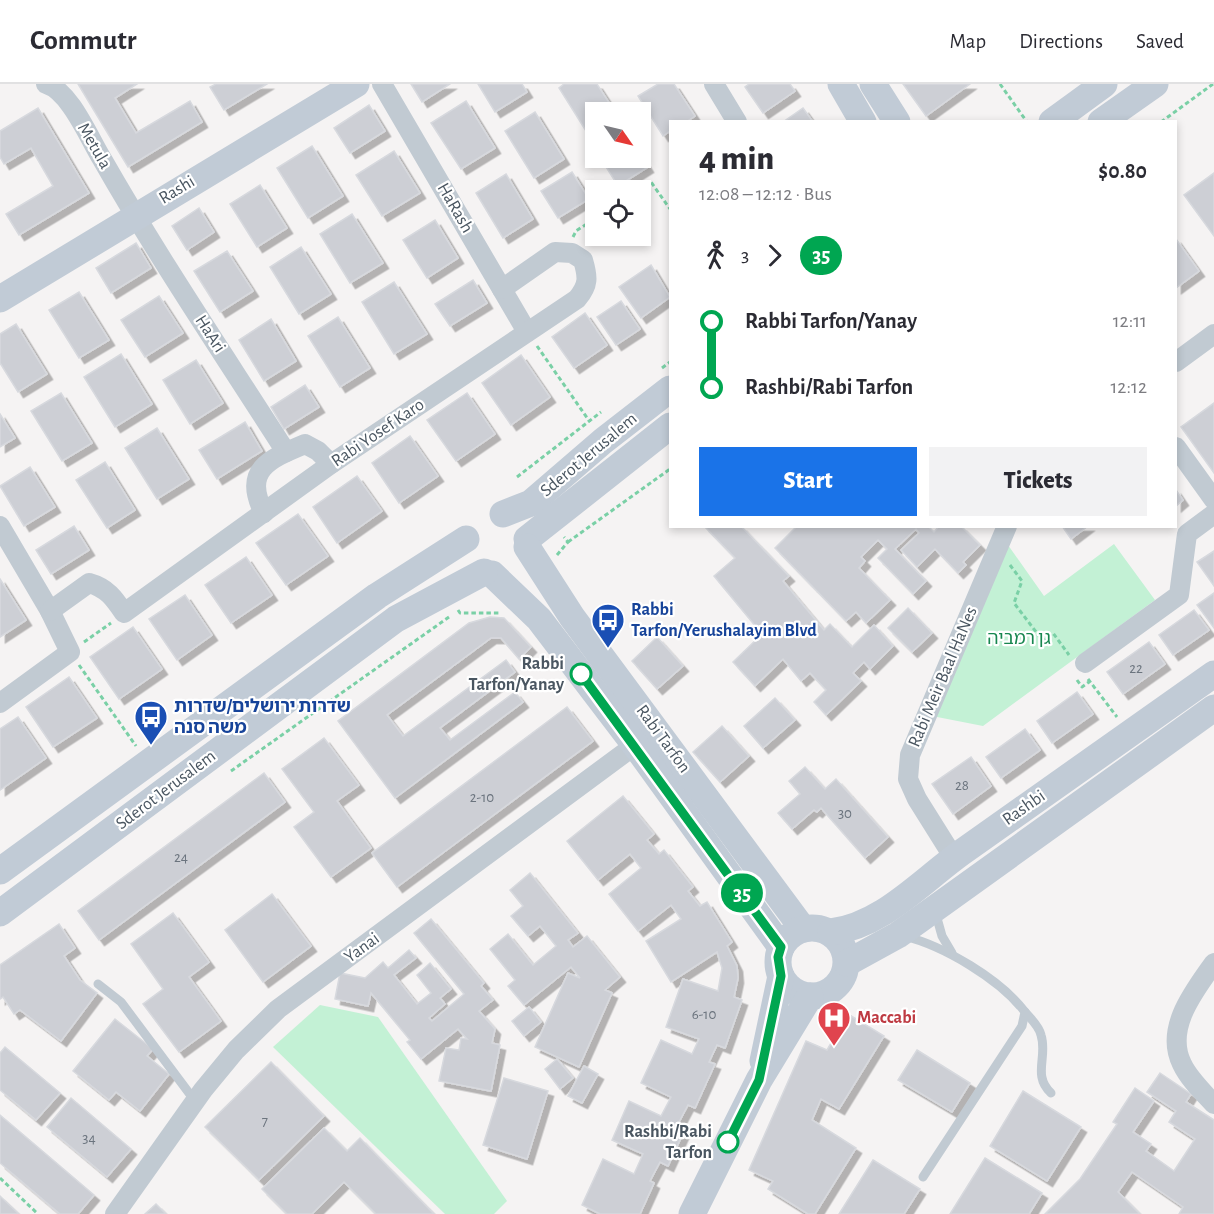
<!DOCTYPE html>
<html lang="en">
<head>
<meta charset="utf-8">
<style>
	body { margin:0; font-family:"Alegreya Sans","Noto Sans Hebrew",sans-serif; background:#f2f2f3; color:#2b2b33; height:100vh; display:flex; flex-direction:column; font-size:22px; white-space:nowrap }
	* { box-sizing:border-box; margin:0 }
	p { font-size:20px; color:#7c7c81 }
	.icon { flex:none; width:33px; height:33px; fill:none; stroke:currentColor; stroke-width:2; stroke-linecap:round; stroke-linejoin:round }
	.map { position:relative; flex:1; overflow:hidden }
	.details { position:absolute; left:669px; top:36px; width:508px; height:408px; display:flex; flex-direction:column; background:#fff; border-radius:0px; box-shadow:0 3px 9px #0003 }
	.details>* { flex:none }
	.badge { padding:0 12px; border-radius:20px; font-size:21px; line-height:39px }
	.needle { width:39px; rotate:124deg }
	.fabs { position:absolute; left:585px; top:18px; display:grid; gap:12px }
	.fabs a { display:grid; place-items:center; width:66px; height:66px; border-radius:0px; background:#fff; box-shadow:0 3px 9px #0003; font-size:30px }
	.map>.badge { position:absolute; translate:-50% -50%; box-shadow:0 0 0 3px #fff }
	.legs { display:flex; align-items:center; gap:9px; height:66px; padding:0 30px; font-size:20px }
	.legs p { margin-inline-start:auto }
	.overview { display:flex; align-items:center; justify-content:space-between; height:102px; padding:0 30px }
	h1 { font-size:33px; font-weight:800; line-height:45px }
	.action { display:flex; gap:12px; margin-top:auto; padding:12px 30px }
	.action a { flex:1; height:69px; border-radius:0px; background:#1a73e8; color:#fff; font-size:24px; font-weight:800; line-height:69px; text-align:center }
	.action a+a { background:#f2f2f3; color:#2b2b33 }
	ul { padding:0 30px; list-style:none }
	li { display:flex; align-items:center; gap:21px; height:66px; font-size:22px }
	li i { display:grid; place-items:center; width:9px; height:100%; margin:0 8px; background:currentColor }
	li i::after { content:''; width:15px; height:15px; margin:-8px; border:4px solid; border-radius:50%; background:#fff }
	li p { margin-inline-start:auto }
	li:first-child i { background:linear-gradient(#0000 50%,currentColor 0) }
	li:last-child i { background:linear-gradient(currentColor 50%,#0000 0) }
	header { display:flex; align-items:center; gap:36px; box-sizing:border-box; height:84px; padding:0 30px; background:#fff; border-bottom:2px solid #e1e1e2 }
	header strong { font-size:28px }
	nav { display:flex; gap:33px; margin-inline-start:auto; font-size:21px }
	.map>svg:first-child { display:block }
	.green { fill:#c3f1d5 }
	.building { fill:#cdcfd5; stroke:#d7d9de; stroke-width:1.5; filter:url(#shadow) }
	.lines { fill:none; stroke-linecap:round; stroke-linejoin:round }
	.path { stroke:#7ad0a6; stroke-width:3; stroke-dasharray:4.5 3; stroke-linecap:butt }
	.lane { stroke:#c1cad2; stroke-width:9 }
	.street { stroke:#c1cad2; stroke-width:20 }
	.secondary { stroke:#c1cbd6; stroke-width:27 }
	.line-1-casing { stroke:#fff; stroke-width:14 }
	.line-1 { stroke:#00a651; stroke-width:9 }
	.stop-1-dot { fill:#fff; stroke:#00a651; stroke-width:3 }
	.labels { text-anchor:middle; dominant-baseline:central; stroke-width:4.5; stroke-linejoin:round; paint-order:stroke }
	.number-label { font-size:15px; fill:#6b747e }
	.street-label { font-size:18px; fill:#4a5661; stroke:#fff }
	.transit-label { font-size:18px; font-weight:bold; fill:#164399; stroke:#fff; text-anchor:start }
	.park-label { font-size:18px; fill:#17864f; stroke:#fff }
	.stop-label { font-size:18px; font-weight:bold; fill:#4a5661; stroke:#fff; text-anchor:end }
	.health-label { font-size:18px; font-weight:bold; fill:#be3a42; stroke:#fff; text-anchor:start }
</style>
</head>
<body>
<header>
<strong>Commutr</strong>
<nav><a>Map</a><a>Directions</a><a>Saved</a></nav>
</header>
<div class="map">
<svg width="1214" height="1130" viewBox="0 0 1214 1130">
	<defs>
		<filter id="shadow"><feDropShadow dx="5.5" dy="5.5" stdDeviation="0" flood-color="#0004"/></filter>
	</defs>
	<rect width="100%" height="100%" fill="#f5f3f3"/>
	<g class="green">
		<polygon points="1114,460 1155,516 983,642 932,632 1008,461 1044,512"/>
		<polygon points="320,921 378,933 507,1117 494,1130 445,1130 273,963"/>
	</g>
	<g class="building">
		<polygon points="78,0 137,0 115,14 136,49 190,17 202,38 128,83"/>
		<polygon points="216,0 267,0 224,26 210,3"/>
		<polygon points="411,0 450,0 422,18"/>
		<polygon points="478,0 522,0 527,8 495,28"/>
		<polygon points="564,0 597,0 615,28 596,28 596,52 591,55 559,4"/>
		<polygon points="658,0 674,0 695,32 686,38 670,38 670,47 663,52 638,12"/>
		<polygon points="749,0 790,0 795,7 763,29 745,3"/>
		<polygon points="903,0 970,0 926,32"/>
		<polygon points="466,17 495,64 461,85 431,39"/>
		<polygon points="369,21 385,47 350,69 334,44"/>
		<polygon points="38,24 89,109 19,151 6,130 53,102 31,64 4,80 0,73 0,47"/>
		<polygon points="803,24 813,38 783,38"/>
		<polygon points="535,28 564,75 534,94 505,47"/>
		<polygon points="312,62 343,112 308,134 277,84"/>
		<polygon points="394,67 420,109 382,132 356,91"/>
		<polygon points="640,70 648,83 618,102 601,75 640,74"/>
		<polygon points="572,88 589,115 558,134 541,107"/>
		<polygon points="1214,89 1214,152 1184,111"/>
		<polygon points="506,90 533,135 503,154 476,109"/>
		<polygon points="260,101 287,144 257,163 230,120"/>
		<polygon points="199,124 214,148 187,166 172,142"/>
		<polygon points="352,130 383,179 350,199 320,150"/>
		<polygon points="435,136 458,174 427,194 403,156"/>
		<polygon points="1176,155 1199,187 1176,204"/>
		<polygon points="136,159 151,184 111,209 96,184"/>
		<polygon points="301,163 331,210 299,230 270,183"/>
		<polygon points="227,167 253,207 220,228 194,187"/>
		<polygon points="651,181 670,213 641,234 619,203"/>
		<polygon points="473,196 487,219 450,242 435,220"/>
		<polygon points="394,198 427,250 394,270 362,218"/>
		<polygon points="79,208 109,256 79,274 49,226"/>
		<polygon points="159,212 183,249 145,273 121,236"/>
		<polygon points="621,217 640,245 616,261 597,233"/>
		<polygon points="585,229 607,261 574,284 552,253"/>
		<polygon points="338,233 370,284 340,303 308,252"/>
		<polygon points="271,235 296,277 264,297 239,256"/>
		<polygon points="16,240 47,290 18,308 0,279 0,250"/>
		<polygon points="121,270 152,320 115,343 84,293"/>
		<polygon points="521,271 550,313 511,341 482,299"/>
		<polygon points="196,276 223,319 190,340 163,296"/>
		<polygon points="305,301 319,323 284,345 271,323"/>
		<polygon points="61,309 92,359 62,377 31,327"/>
		<polygon points="467,309 495,350 456,377 427,336"/>
		<polygon points="1214,319 1214,389 1181,343"/>
		<polygon points="0,330 15,354 0,363"/>
		<polygon points="245,338 262,367 217,395 199,366"/>
		<polygon points="157,344 189,395 157,415 125,364"/>
		<polygon points="410,352 438,392 399,419 372,379"/>
		<polygon points="105,378 135,426 107,444 76,396"/>
		<polygon points="30,383 55,423 24,442 0,402"/>
		<polygon points="357,392 382,427 337,459 313,423"/>
		<polygon points="1176,406 1183,416 1176,422"/>
		<polygon points="298,430 328,472 286,501 256,459"/>
		<polygon points="74,442 89,466 51,490 36,466"/>
		<polygon points="704,442 741,442 789,492 783,497 824,546 830,540 852,563 874,541 893,562 870,585 864,578 853,589 861,597 826,631 814,618 826,606 810,589 801,597 783,575 755,602 733,578 762,550 714,492 735,474"/>
		<polygon points="928,442 934,448 939,442 961,442 980,461 963,478 966,481 958,489 935,465 917,483 901,466 919,449 916,445 895,465 926,497 913,510 878,474 887,465 878,456 861,473 865,477 859,484 890,516 866,539 856,528 846,537 775,464 797,442"/>
		<polygon points="1062,442 1088,442 1071,455"/>
		<polygon points="1214,467 1214,502 1197,478"/>
		<polygon points="246,473 272,511 231,539 205,501"/>
		<polygon points="0,495 26,536 0,553"/>
		<polygon points="1214,509 1214,544 1197,521"/>
		<polygon points="185,511 212,551 177,576 149,535"/>
		<polygon points="908,524 932,549 912,568 888,544"/>
		<polygon points="1194,526 1209,546 1173,571 1159,551"/>
		<polygon points="490,533 504,534 531,563 519,575 501,554 491,554 387,631 403,652 506,576 515,588 440,644 450,656 515,608 523,618 395,714 338,637 469,539"/>
		<polygon points="133,543 162,585 119,615 90,573"/>
		<polygon points="657,553 683,582 657,605 632,577"/>
		<polygon points="1149,558 1165,580 1123,610 1107,588"/>
		<polygon points="69,593 97,634 53,663 26,623"/>
		<polygon points="1077,608 1093,630 1052,659 1037,637"/>
		<polygon points="775,614 795,636 763,664 744,642"/>
		<polygon points="567,623 593,657 397,803 372,769"/>
		<polygon points="18,633 46,674 0,706 0,645"/>
		<polygon points="722,642 749,672 720,698 693,668"/>
		<polygon points="1025,645 1040,666 1001,694 986,673"/>
		<polygon points="324,654 359,701 337,717 371,764 331,793 294,743 314,728 282,685"/>
		<polygon points="971,673 991,702 953,730 932,700"/>
		<polygon points="805,683 825,705 836,695 888,753 865,774 821,724 817,728 814,726 792,745 778,729 800,710 789,697"/>
		<polygon points="264,689 285,718 99,856 78,827"/>
		<polygon points="623,712 654,750 647,756 659,770 664,766 693,803 688,807 700,822 707,818 732,858 727,862 737,882 738,894 734,913 742,916 725,964 717,961 709,978 715,980 695,1024 688,1021 678,1040 686,1043 668,1082 660,1078 650,1097 654,1099 640,1130 600,1130 582,1121 603,1075 634,1090 643,1070 612,1056 629,1017 661,1032 671,1013 641,999 661,956 692,970 699,955 666,943 683,895 718,907 722,884 717,868 671,898 646,857 681,835 671,821 638,847 609,810 641,784 630,770 598,796 567,757"/>
		<polygon points="530,789 578,849 568,856 573,863 587,852 620,893 605,906 612,909 579,983 535,963 568,889 580,894 571,883 524,921 508,902 515,896 490,865 508,850 533,881 556,862 540,842 528,852 511,832 523,822 510,806"/>
		<polygon points="272,810 311,862 263,898 225,846"/>
		<polygon points="173,829 209,878 189,893 221,937 179,968 143,920 163,905 131,860"/>
		<polygon points="431,835 484,899 481,902 493,916 479,927 495,945 492,959 500,961 491,1007 439,997 446,964 459,966 461,954 467,955 458,945 421,975 407,958 410,956 371,909 368,922 335,915 340,889 365,894 383,878 388,884 409,866 416,874 394,891 417,920 431,909 417,891 430,879 451,905 440,914 445,920 429,934 432,937 464,910 414,849"/>
		<polygon points="59,840 75,864 64,872 80,896 97,909 61,957 20,926 14,930 3,913 0,915 0,881"/>
		<polygon points="529,923 541,938 524,952 512,937"/>
		<polygon points="848,930 884,952 839,1025 821,1015 812,1036 856,1064 815,1130 808,1130 768,1105 773,1097 749,1086 806,957 827,966"/>
		<polygon points="115,935 153,965 147,972 169,990 140,1027 116,1008 109,1016 73,987"/>
		<polygon points="5,963 60,1009 36,1036 0,1006 0,969"/>
		<polygon points="917,966 970,999 952,1028 898,996"/>
		<polygon points="557,975 573,994 560,1005 545,985"/>
		<polygon points="271,978 324,1032 259,1096 205,1043"/>
		<polygon points="584,982 598,990 582,1019 568,1012"/>
		<polygon points="1160,989 1191,1010 1186,1018 1214,1036 1214,1130 1179,1130 1183,1123 1132,1088 1118,1108 1140,1130 1045,1130 1080,1095 1117,1040 1113,1038 1135,1004 1154,1017 1133,1048 1151,1060 1146,1067 1174,1087 1195,1055 1169,1038 1176,1027 1147,1008"/>
		<polygon points="504,994 548,1007 527,1075 483,1061"/>
		<polygon points="1023,1007 1081,1043 1047,1097 990,1062"/>
		<polygon points="71,1014 131,1065 107,1093 47,1043"/>
		<polygon points="0,1031 94,1111 78,1130 60,1130 0,1079"/>
		<polygon points="324,1044 347,1067 360,1054 434,1130 376,1130 344,1098 312,1130 287,1130 262,1105"/>
		<polygon points="985,1074 1042,1109 1029,1130 950,1130"/>
		<polygon points="873,1076 920,1105 904,1130 839,1130"/>
		<polygon points="0,1112 19,1130 0,1130"/>
		<polygon points="156,1120 166,1130 145,1130"/>
	</g>
	<g class="lines">
		<g class="path">
			<polyline points="1000,0 1027,38"/>
			<polyline points="1161,38 1213,0"/>
			<polyline points="639,106 651,98 670,125"/>
			<polyline points="573,153 576,147 596,134"/>
			<polyline points="537,262 590,338"/>
			<polyline points="662,284 670,278"/>
			<polyline points="517,393 601,328"/>
			<polyline points="568,458 670,385"/>
			<polyline points="557,471 568,458 564,453"/>
			<polyline points="1010,481 1022,497 1014,519 1043,557 1053,549 1069,571"/>
			<polyline points="458,526 460,529 501,529"/>
			<polyline points="84,558 111,539"/>
			<polyline points="79,581 136,662"/>
			<polyline points="1088,595 1117,633"/>
			<polyline points="1077,596 1082,603 1089,598"/>
			<polyline points="231,687 449,533"/>
			<polyline points="0,1094 38,1130"/>
		</g>
		<g class="lane">
			<polyline points="935,827 942,852 952,869"/>
			<path d="M904,852C944,862 1000,895 1025,928L1022,942L923,1093"/>
			<polyline points="98,900 121,918 195,1017"/>
			<path d="M1025,928C1031,935 1039,942 1041,951C1048,973 1032,991 1051,1009"/>
		</g>
		<g class="street">
			<path d="M46,0C70,7 89,54 102,75C159,175 224,271 286,368"/>
			<polyline points="382,0 527,248"/>
			<polyline points="714,0 737,38"/>
			<polyline points="1176,278 1214,250"/>
			<polyline points="1176,363 1214,416"/>
			<path d="M264,429C242,386 269,375 305,360L318,367L331,380"/>
			<polyline points="0,442 50,527 70,568 0,619"/>
			<path d="M50,527L89,499C107,504 114,514 124,529L331,380L577,215C589,201 588,193 583,176L572,169L555,168L502,205"/>
			<polyline points="1085,579 1179,511 1187,450 1214,430"/>
			<polyline points="954,774 917,715 908,695 910,671 1007,442"/>
			<path d="M1214,879C1195,906 1164,944 1182,980C1189,995 1203,1008 1214,1020"/>
			<polyline points="115,1130 203,1006 236,966 278,925 646,653"/>
		</g>
		<g class="secondary">
			<polyline points="841,0 863,38"/>
			<polyline points="873,0 897,38"/>
			<polyline points="1052,38 1104,0"/>
			<polyline points="1101,38 1155,0"/>
			<polyline points="0,215 356,0"/>
			<polyline points="503,430 531,419 603,357 670,305"/>
			<polyline points="527,455 670,342"/>
			<polyline points="527,463 572,533 803,845"/>
			<polyline points="492,490 539,535 635,661 781,863"/>
			<polyline points="0,787 377,512 466,455"/>
			<polyline points="0,829 396,535 484,488"/>
			<circle cx="812" cy="878" r="34"/>
			<path d="M831,848C884,841 922,796 965,766C1048,708 1131,649 1214,590"/>
			<polyline points="847,879 898,851 1214,624"/>
			<polyline points="763,977 781,892"/>
			<polyline points="692,1130 759,996 810,912"/>
		</g>
	</g>
	<g class="lines">
		<g class="line-1-casing">
			<polyline id="line-1" points="581,590 781,863 778,873 781,892 759,996 728,1058"/>
		</g>
		<use href="#line-1" class="line-1"/>
	</g>
	<defs>
		<g id="bus-pin" transform="scale(1.725)"><path d="M0 17L-7.5 6A9.5 9.5 0 1 1 7.5 6Z" fill="#1a4fb4" stroke="#fff"/><path d="M-5-6H5V4H4V6H2V4H-2V6H-4V4H-5ZM-3.5-4V0h7V-4ZM-3.5 1.2v1.5H-2V1.2ZM2 1.2v1.5H3.5V1.2Z" fill="#fff"/></g>
		<g id="hospital-pin" transform="scale(1.725)"><path d="M0 17L-7.5 6A9.5 9.5 0 1 1 7.5 6Z" fill="#e0444e" stroke="#fff"/><path d="M-5-5h3v3.5h4V-5h3V5h-3V1.5h-4V5h-3Z" fill="#fff"/></g>
	</defs>
	<g fill-rule="evenodd">
		<use href="#bus-pin" x="608" y="536"/>
		<use href="#bus-pin" x="151" y="633"/>
		<use href="#hospital-pin" x="834" y="934"/>
	</g>
	<g class="stop-1-dot">
		<circle cx="581" cy="590" r="10"/>
		<circle cx="728" cy="1058" r="10"/>
	</g>
	<g class="labels">
		<g class="number-label">
			<text x="1136" y="584">22</text>
			<text x="962" y="701">28</text>
			<text x="482" y="713">2-10</text>
			<text x="845" y="729">30</text>
			<text x="181" y="773">24</text>
			<text x="704" y="930">6-10</text>
			<text x="265" y="1037">7</text>
			<text x="89" y="1054">34</text>
		</g>
		<g class="street-label">
			<text transform="translate(94 62) rotate(60)">Metula</text>
			<text transform="translate(177 106) rotate(-31)">Rashi</text>
			<text transform="translate(455 124) rotate(60)">HaRash</text>
			<text transform="translate(210 250) rotate(57)">HaAri</text>
			<text transform="translate(378 349) rotate(-34)">Rabi Yosef Karo</text>
			<text transform="translate(589 371) rotate(-40)">Sderot Jerusalem</text>
			<text transform="translate(943 593) rotate(-67)">Rabi Meir Baal HaNes</text>
			<text transform="translate(663 655) rotate(54)">Rabi Tarfon</text>
			<text transform="translate(166 706) rotate(-37)">Sderot Jerusalem</text>
			<text transform="translate(1024 724) rotate(-35)">Rashbi</text>
			<text transform="translate(362 864) rotate(-36)">Yanai</text>
		</g>
		<g class="transit-label">
			<text x="631" y="526">Rabbi<tspan x="631" dy="21">Tarfon/Yerushalayim Blvd</tspan></text>
			<text x="174" y="623">שדרות ירושלים/שדרות<tspan x="174" dy="21">משה סנה</tspan></text>
		</g>
		<g class="park-label">
			<text x="1019" y="555">גן רמביה</text>
		</g>
		<g class="stop-label">
			<text x="564" y="580">Rabbi<tspan x="564" dy="21">Tarfon/Yanay</tspan></text>
			<text x="712" y="1048">Rashbi/Rabi<tspan x="712" dy="21">Tarfon</tspan></text>
		</g>
		<g class="health-label">
			<text x="857" y="934">Maccabi</text>
		</g>
	</g>
</svg>
<div class="fabs">
<a><svg class="needle" viewBox="-14 -14 28 28"><path d="M0-13l5 13h-10z" fill="#e53935"/><path d="M0 13l5-13h-10z" fill="#7c7c81"/></svg></a>
<a><svg class="icon" aria-label="locate" viewBox="0 0 24 24"><circle cx="12" cy="12" r="6"/><path d="M12 2v4M12 18v4M2 12h4M18 12h4"/></svg></a>
</div>
<b class="badge" style="left:742px;top:809px;background:#00a651;color:#fff">35</b>
<section class="details">
<div class="overview"><div><h1>4 min</h1><p>12:08 – 12:12 · Bus</p></div><b>$0.80</b></div>
<div class="legs"><svg class="icon" aria-label="walk" viewBox="0 0 24 24"><circle cx="13" cy="4" r="2"/><path d="M13 8l-2 6 4 7M11 14l-3 7M7 12l3-4h3l4 4"/></svg>3<svg class="icon" aria-label="forward" viewBox="0 0 24 24"><path d="M9 5l7 7-7 7"/></svg><b class="badge" style="background:#00a651;color:#fff">35</b></div>
<ul>
<li><i style="color:#00a651"></i><b>Rabbi Tarfon/Yanay</b><p>12:11</p></li>
<li><i style="color:#00a651"></i><b>Rashbi/Rabi Tarfon</b><p>12:12</p></li>
</ul>
<div class="action"><a>Start</a><a>Tickets</a></div>
</section>
</div>
</body>
</html>
